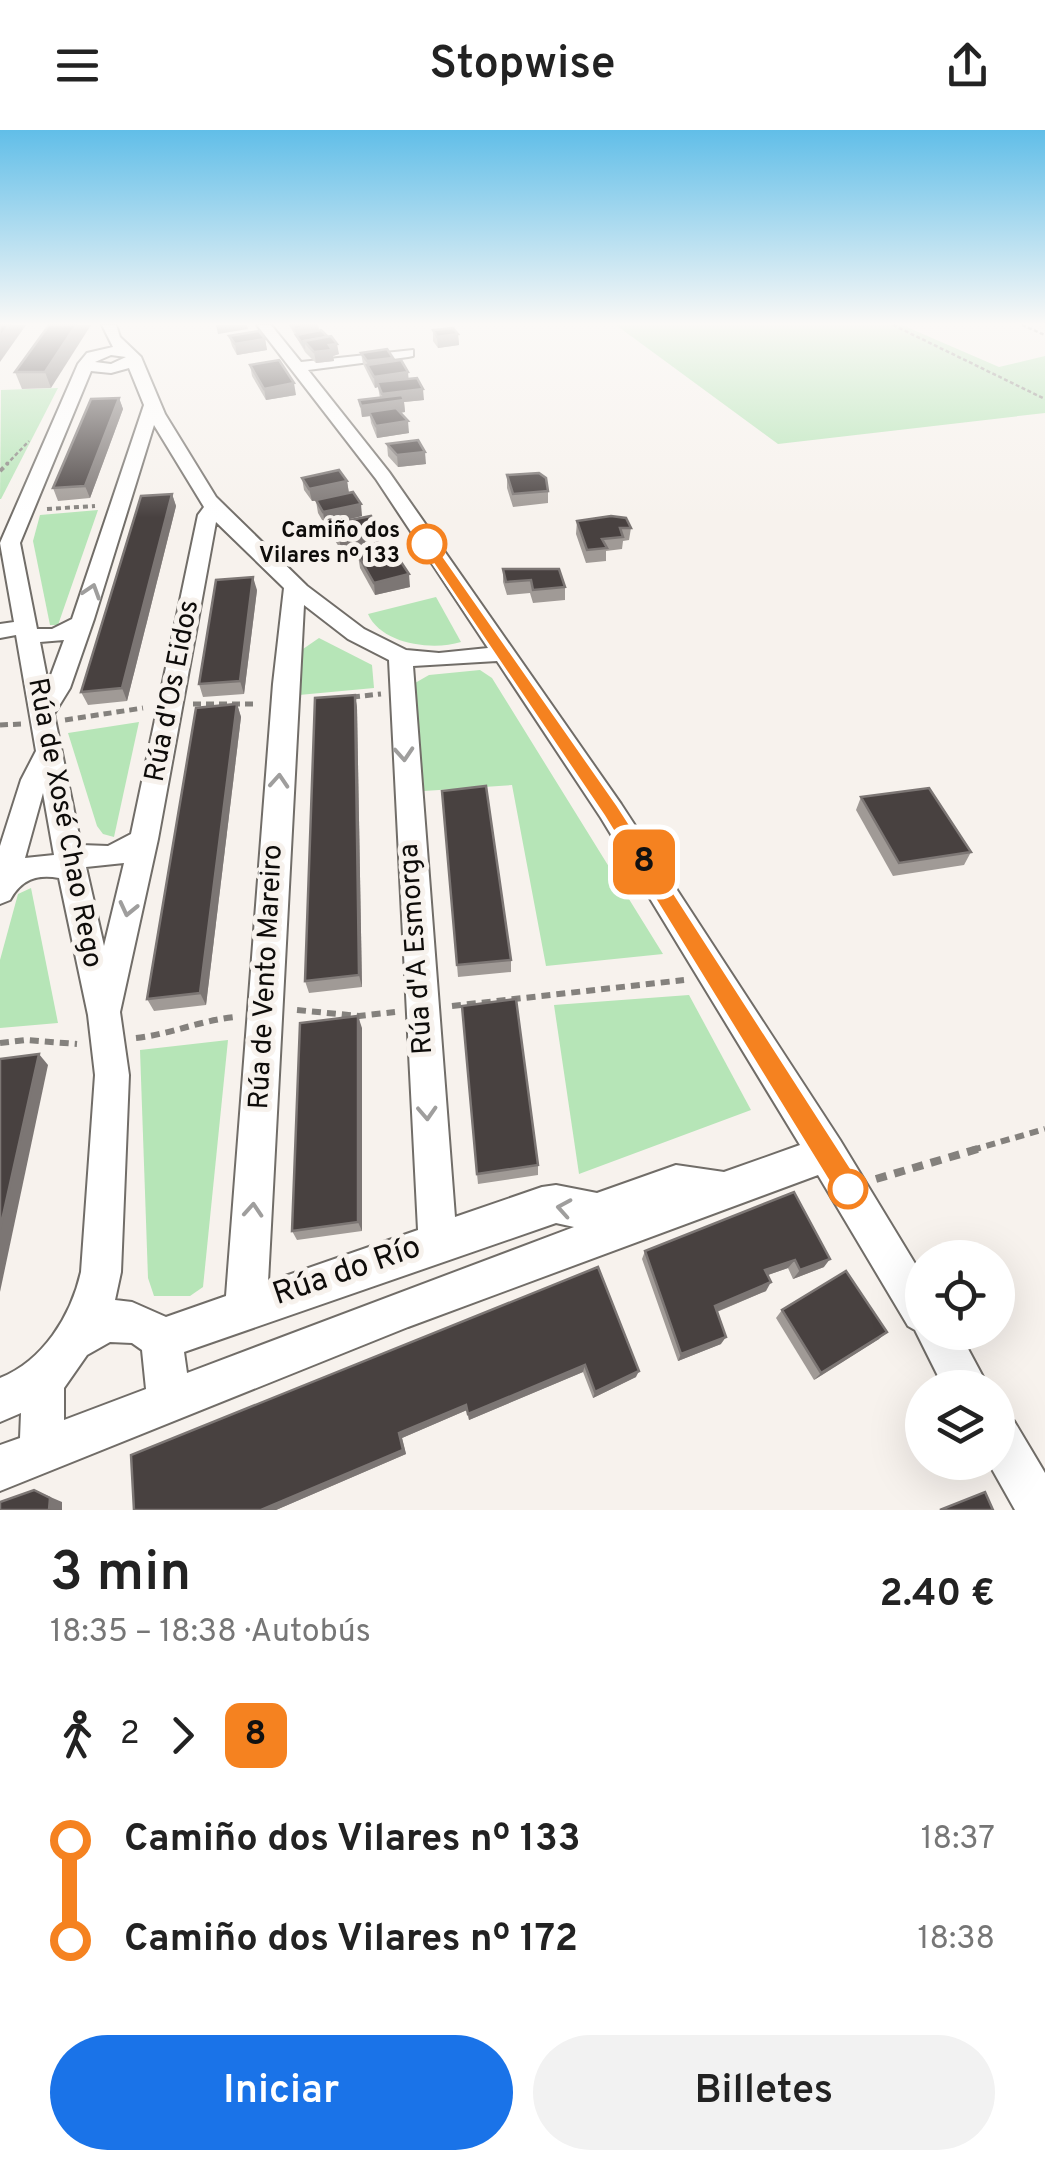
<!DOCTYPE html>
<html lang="es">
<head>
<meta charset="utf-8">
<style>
	body { margin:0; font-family:Overpass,sans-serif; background:#f2f2f2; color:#222; height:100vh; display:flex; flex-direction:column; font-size:38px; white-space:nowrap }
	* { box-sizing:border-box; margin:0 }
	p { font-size:32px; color:#767676 }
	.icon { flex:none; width:55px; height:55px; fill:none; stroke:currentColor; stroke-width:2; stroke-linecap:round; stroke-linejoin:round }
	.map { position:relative; height:1380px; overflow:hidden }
	.panel { display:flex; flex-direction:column; background:#fff; flex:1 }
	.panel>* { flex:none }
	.badge { padding:0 20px; border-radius:15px; font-size:35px; line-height:65px }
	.fabs { position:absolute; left:905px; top:1110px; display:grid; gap:20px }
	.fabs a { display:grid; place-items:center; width:110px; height:110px; border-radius:50%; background:#fff; box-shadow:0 10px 40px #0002; font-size:50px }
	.map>.badge { position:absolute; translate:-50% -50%; box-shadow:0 0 0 5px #fff }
	.legs { display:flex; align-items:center; gap:15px; height:110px; padding:0 50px; font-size:32px }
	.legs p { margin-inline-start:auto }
	.head { display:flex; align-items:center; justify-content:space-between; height:170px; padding:0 50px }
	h1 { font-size:55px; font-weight:600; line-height:75px }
	.action { display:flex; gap:20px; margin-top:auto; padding:20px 50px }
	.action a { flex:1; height:115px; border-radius:60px; background:#1a73e8; color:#fff; font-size:40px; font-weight:600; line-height:115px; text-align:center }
	.action a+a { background:#f2f2f2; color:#222 }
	ul { padding:0 50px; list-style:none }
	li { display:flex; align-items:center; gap:35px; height:100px; font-size:38px }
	li i { display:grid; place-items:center; width:15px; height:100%; margin:0 12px; background:currentColor }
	li i::after { content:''; width:25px; height:25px; margin:-12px; border:8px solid; border-radius:50%; background:#fff }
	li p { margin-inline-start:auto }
	li:first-child i { background:linear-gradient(#0000 50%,currentColor 0) }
	li:last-child i { background:linear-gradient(currentColor 50%,#0000 0) }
	header { display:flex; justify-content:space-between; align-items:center; height:130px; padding:0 50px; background:#fff; font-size:45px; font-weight:600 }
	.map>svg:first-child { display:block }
	.green { fill:#b6e5b7 }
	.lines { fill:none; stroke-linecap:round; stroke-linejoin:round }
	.minor-casing { stroke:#716d68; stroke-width:4 }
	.path-far4 { stroke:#84817d; stroke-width:2.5; stroke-dasharray:4 2.5; stroke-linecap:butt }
	.path-far3 { stroke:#84817d; stroke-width:4; stroke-dasharray:5 4; stroke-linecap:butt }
	.path-far2 { stroke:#84817d; stroke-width:5; stroke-dasharray:8 5; stroke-linecap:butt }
	.path-far1 { stroke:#84817d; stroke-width:6; stroke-dasharray:9 6; stroke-linecap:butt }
	.path { stroke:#84817d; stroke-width:8; stroke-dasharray:11 8; stroke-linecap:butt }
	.minor { fill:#fff; fill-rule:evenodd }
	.wall { fill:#a09a96 }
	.shaded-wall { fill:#7c7674 }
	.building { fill:#484140; stroke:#7c7674; stroke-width:2.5 }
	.oneway { stroke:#9f9e9d }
	.line-1 { fill:#f58220; stroke:#fff; stroke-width:2.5 }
	.stop-1-dot { fill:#fff; stroke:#f58220; stroke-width:5 }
	.labels { text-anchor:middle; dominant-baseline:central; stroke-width:10; stroke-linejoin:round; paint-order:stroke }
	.far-stop-label { font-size:22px; font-weight:bold; fill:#0e0c0a; stroke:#f7f2ed; text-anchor:end }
	.street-label { font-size:28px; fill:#0e0c0a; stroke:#f7f2ed }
	.near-street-label { font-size:32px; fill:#0e0c0a; stroke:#f7f2ed }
</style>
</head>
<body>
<header><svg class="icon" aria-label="menu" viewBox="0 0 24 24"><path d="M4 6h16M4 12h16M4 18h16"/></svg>Stopwise<svg class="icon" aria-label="share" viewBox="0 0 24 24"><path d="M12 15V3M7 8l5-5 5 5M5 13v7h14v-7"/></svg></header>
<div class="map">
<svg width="1045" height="1380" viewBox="0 0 1045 1380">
	<rect width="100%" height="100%" fill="#f7f2ed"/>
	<g class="green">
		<polygon points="616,195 902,195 999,237 1045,226 1045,283 778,314"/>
		<polygon points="58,258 1,369 0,369 1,260"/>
		<polygon points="98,380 58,495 50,495 33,411 40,385"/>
		<path d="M436,467L461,512C432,521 381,514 368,484Z"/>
		<polygon points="319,508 372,535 374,558 299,565 303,519"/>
		<polygon points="480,540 492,548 663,824 546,836 512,655 424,661 415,553 429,545"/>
		<polygon points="139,592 114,707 103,704 97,696 68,603"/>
		<polygon points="31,758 58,893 0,898 0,830 18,764"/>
		<polygon points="689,865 751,980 579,1044 554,875"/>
		<polygon points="228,910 203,1157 190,1166 154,1166 148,1148 140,920"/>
	</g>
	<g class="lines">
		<g class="minor-casing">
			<g id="minor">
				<path d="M102,195H116L120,207L141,227L165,284L216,367L307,456L364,499L406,520L439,523L488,518L376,349L257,195H271L301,232L413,220V226L408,227L308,240L389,342L621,674L840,1010L922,1145V1202H959L989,1258H944L915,1200L908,1196L818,1045L408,1197L0,1361V1315L20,1308L21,1283L0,1292V1248C43,1231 71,1186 81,1142L95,945L88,885L59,748C36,744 21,750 10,770L0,774V716L21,650L36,621L16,505L0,508V494L14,492L0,413L78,234L87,223L113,217ZM111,225L126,227L111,234L95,232ZM129,238L144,275L72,489L52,499H37L20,413L91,241L111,243ZM154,295L204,377L198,385L131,704L108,716L81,715L54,584L70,558L94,489ZM216,392L284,458L273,554L226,1166L166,1187L132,1172L115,1170L121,1142L129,945L120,882L158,709ZM304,475L348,509L389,530L418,1100L268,1152ZM64,510L48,553L40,512ZM497,531L601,688L800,1015L724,1042L676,1035L597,1063L556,1055L542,1057L455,1087L413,536ZM43,663L54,725L25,728ZM124,733L104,816L86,737ZM556,1093L574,1097L187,1243L184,1222ZM110,1212L132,1213L142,1220L146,1259L64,1290V1258L87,1225Z"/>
				<polygon points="998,1285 1014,1291 1045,1343 1045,1380 1015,1380 988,1332 998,1332"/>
			</g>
		</g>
		<g class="path-far4">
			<polyline points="893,195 1045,269"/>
			<polyline points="1022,195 1045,205"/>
			<polyline points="6,335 29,311"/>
		</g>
		<g class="path-far3">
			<polyline points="0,341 8,333"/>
			<polyline points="47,379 95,376"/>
		</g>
		<g class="path-far2">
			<polyline points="352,567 381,564"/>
			<polyline points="193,574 257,574"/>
			<polyline points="65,590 143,578"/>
			<polyline points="0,595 21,594"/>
		</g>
		<g class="path-far1">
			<polyline points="452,876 684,850"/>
			<polyline points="297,880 359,886 395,882"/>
			<path d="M136,908C171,904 199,891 234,887"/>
			<polyline points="0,913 26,910 77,914"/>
			<polyline points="972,1020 1045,999"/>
		</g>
		<polyline class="path" points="876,1049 981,1018"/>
		<use href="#minor" class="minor"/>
	</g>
	<g class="wall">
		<polygon points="49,195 51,258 22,259 15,242"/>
		<polygon points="289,195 318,195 319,201 339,224 333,226 334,231 316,233 305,222"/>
		<polygon points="433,200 458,204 459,215 438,218 433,211"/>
		<polygon points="229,206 265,209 267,220 237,225 232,216"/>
		<polygon points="361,223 393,228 393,231 409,249 424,270 404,272 405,282 400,283 409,303 377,308 371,293 370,286 362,287 359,270 380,268 378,257 375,258 363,234"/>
		<polygon points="250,235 296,265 266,270 252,246"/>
		<polygon points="119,268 123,279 90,368 58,371 53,358"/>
		<polygon points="387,314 426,334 398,337 388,326"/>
		<polygon points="507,345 548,361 548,373 513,377 507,358"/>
		<polygon points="302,348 347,351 349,363 362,386 325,395 318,383 316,371 312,371 304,360"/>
		<polygon points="172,364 176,376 127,571 88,575 81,562"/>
		<polygon points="577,391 631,398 629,410 623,411 622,419 606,421 606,431 586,433 576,404"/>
		<polygon points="330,394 378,398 380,411 341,420 332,406"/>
		<polygon points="358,425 410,457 375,465 360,438"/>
		<polygon points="503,439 565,457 565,470 533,473 530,463 507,465 503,452"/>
		<polygon points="257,460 244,564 203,567 199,554"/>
		<polygon points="355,565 357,578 362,857 309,863 305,851"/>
		<polygon points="237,574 241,587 206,875 154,881 147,869"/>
		<polygon points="861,667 971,722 964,735 893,746 856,680"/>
		<polygon points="511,830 511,842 458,847 457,835"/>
		<polygon points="362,898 362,1101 297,1110 292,1101"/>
		<polygon points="538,1035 538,1045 478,1054 477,1044"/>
		<polygon points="794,1062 824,1137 793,1149 788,1138 768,1145 766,1161 717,1182 721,1214 678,1231 642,1129 645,1121"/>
		<polygon points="598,1137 636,1247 593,1268 583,1242 469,1290 467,1280 402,1308 406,1324 276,1380 134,1380"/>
		<polygon points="782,1180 879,1209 814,1250 776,1188"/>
	</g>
	<g class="shaded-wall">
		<polygon points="9,195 26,195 0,232 0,207"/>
		<polygon points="76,195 91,195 51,258 45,242"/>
		<polygon points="216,195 247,195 248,199 218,204"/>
		<polygon points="318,195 320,206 296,205 297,210 295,199"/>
		<polygon points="458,204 459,215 438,218 437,207"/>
		<polygon points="265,209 267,220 237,225 235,214"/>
		<polygon points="337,214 339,224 333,226 334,231 316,233 314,222 329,215"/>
		<polygon points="393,228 394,239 367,235 368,243 367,231"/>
		<polygon points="408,242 409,253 377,252 378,257 375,258 374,247"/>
		<polygon points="294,253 296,265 266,270 264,259"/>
		<polygon points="423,259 424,270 404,272 405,282 371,286 369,282 370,286 362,287 361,276 383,273 382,264"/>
		<polygon points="119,268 123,279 90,368 85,356"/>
		<polygon points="408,291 409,303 377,308 376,296"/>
		<polygon points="425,322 426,334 398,337 397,325"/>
		<polygon points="347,351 349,364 312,371 309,359"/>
		<polygon points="172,364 176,376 127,571 122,558"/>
		<polygon points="361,374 362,386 325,395 323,382"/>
		<polygon points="378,398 380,411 341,420 339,407"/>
		<polygon points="409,444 410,457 375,465 374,453"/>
		<polygon points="253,447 257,460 244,564 240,551"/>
		<polygon points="355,565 357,578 362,857 359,845"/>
		<polygon points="237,574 241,587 206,875 200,863"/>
		<polygon points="358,886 362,898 362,1101 358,1092"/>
		<polygon points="39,924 48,935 0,1162 0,1099"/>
		<polygon points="830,1129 824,1137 793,1149 800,1140"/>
		<polygon points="795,1130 788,1138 759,1148 765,1140"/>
		<polygon points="771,1152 766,1161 711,1184 715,1176"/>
		<polygon points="887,1202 879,1209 814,1250 821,1243"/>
		<polygon points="726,1207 721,1214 678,1231 681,1224"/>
		<polygon points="585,1235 583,1242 469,1290 468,1284"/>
		<polygon points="639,1241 636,1247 593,1268 595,1262"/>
		<polygon points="466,1275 467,1280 402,1308 406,1324 276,1380 261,1380 399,1303"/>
		<polygon points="34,1360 62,1372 62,1380 49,1380"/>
	</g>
	<g class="building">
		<polygon points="0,195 9,195 0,207"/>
		<polygon points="49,195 76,195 45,242 15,242"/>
		<polygon points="292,195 318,195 295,199"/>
		<polygon points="453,198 458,204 437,207 433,200"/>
		<polygon points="321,200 328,207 304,211 304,216 296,205"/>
		<polygon points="259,201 265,209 235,214 229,206"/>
		<polygon points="331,206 337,214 329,215 332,220 314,222 304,211"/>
		<polygon points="387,219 393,228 367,231 361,223"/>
		<polygon points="279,230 294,253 264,259 250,235"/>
		<polygon points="401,230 408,242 374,247 367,235"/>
		<polygon points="417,248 423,259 382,264 377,252"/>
		<polygon points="402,265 404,270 361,276 359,270"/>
		<polygon points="119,268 85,356 53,358 91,269"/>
		<polygon points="396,278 408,291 376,296 369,282"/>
		<polygon points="418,310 425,322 397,325 387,314"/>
		<polygon points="339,340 347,351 309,359 302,348"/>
		<polygon points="539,343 546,348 548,361 513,364 507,345"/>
		<polygon points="353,362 361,374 323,382 316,370"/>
		<polygon points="172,364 122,558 81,562 141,366"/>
		<polygon points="371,386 378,398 339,407 330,394"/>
		<polygon points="611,386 626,388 631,398 620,398 623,407 602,409 607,418 587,420 577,391"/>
		<polygon points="391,417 409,444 374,453 358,425"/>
		<polygon points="503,439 559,439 565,457 533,460 531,450 506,452"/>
		<polygon points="253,447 240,551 199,554 216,450"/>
		<polygon points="355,565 359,845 305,851 315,568"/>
		<polygon points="237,574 200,863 147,869 196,578"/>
		<polygon points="486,656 511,830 457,835 442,661"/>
		<polygon points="929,658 971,722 899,733 861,667"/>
		<polygon points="516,869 538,1035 477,1044 462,876"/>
		<polygon points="358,886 358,1092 292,1101 300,893"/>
		<polygon points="39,924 0,1099 0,929"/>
		<polygon points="794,1062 830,1129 800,1140 795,1130 765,1140 771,1152 715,1176 726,1207 681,1224 645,1121"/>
		<polygon points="598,1137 639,1241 595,1262 585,1235 468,1284 466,1275 399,1303 403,1320 261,1380 134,1380 131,1325"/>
		<polygon points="846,1141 887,1202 821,1243 782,1180"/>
		<polygon points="34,1360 50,1368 49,1380 0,1380 0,1372"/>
		<polygon points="985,1362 993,1380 940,1380"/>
	</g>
	<defs><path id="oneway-chevron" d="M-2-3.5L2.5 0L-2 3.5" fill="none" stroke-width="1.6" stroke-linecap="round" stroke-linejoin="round" transform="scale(2.5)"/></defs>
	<g class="oneway">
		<use href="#oneway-chevron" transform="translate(92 461) rotate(-72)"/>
		<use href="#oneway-chevron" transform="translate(404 624) rotate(86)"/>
		<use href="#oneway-chevron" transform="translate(279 651) rotate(-86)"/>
		<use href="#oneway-chevron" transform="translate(128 779) rotate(103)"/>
		<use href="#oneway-chevron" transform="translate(427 983) rotate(87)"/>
		<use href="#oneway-chevron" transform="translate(564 1078) rotate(-170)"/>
		<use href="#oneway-chevron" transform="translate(253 1080) rotate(-86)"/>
	</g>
	<linearGradient id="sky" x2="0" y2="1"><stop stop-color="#61bee8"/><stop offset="0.5" stop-color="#fbf9f7"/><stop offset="1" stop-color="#fbf9f7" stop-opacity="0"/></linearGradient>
	<rect width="1045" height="388" fill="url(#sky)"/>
	<polygon class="line-1" points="422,410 432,410 618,676 858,1049 862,1059 858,1068 848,1072 839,1068 604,686 420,414"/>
	<g class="stop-1-dot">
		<circle cx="427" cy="414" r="18"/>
		<circle cx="848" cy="1059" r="18"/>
	</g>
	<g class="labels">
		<g class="far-stop-label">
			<text x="400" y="401">Camiño dos<tspan x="400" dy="25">Vilares nº 133</tspan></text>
		</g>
		<g class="street-label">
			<text transform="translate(173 561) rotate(-79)">Rúa d'Os Eidos</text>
			<text transform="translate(64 693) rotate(79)">Rúa de Xosé Chao Rego</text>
			<text transform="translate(417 819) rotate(-94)">Rúa d'A Esmorga</text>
			<text transform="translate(267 847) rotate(-87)">Rúa de Vento Mareiro</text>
		</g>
		<g class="near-street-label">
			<text transform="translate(347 1142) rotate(-19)">Rúa do Río</text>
		</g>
	</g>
</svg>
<div class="fabs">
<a><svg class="icon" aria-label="locate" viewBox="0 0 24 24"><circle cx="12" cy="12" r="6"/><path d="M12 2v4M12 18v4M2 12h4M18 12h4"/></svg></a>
<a><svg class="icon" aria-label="layers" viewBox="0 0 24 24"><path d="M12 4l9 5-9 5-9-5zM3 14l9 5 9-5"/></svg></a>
</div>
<b class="badge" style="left:644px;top:732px;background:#f58220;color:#111">8</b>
</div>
<section class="panel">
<div class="head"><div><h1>3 min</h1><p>18:35 – 18:38 · Autobús</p></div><b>2.40 €</b></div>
<div class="legs"><svg class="icon" aria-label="walk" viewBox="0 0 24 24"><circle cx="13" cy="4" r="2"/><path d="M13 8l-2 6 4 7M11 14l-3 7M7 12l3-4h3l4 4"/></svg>2<svg class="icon" aria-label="forward" viewBox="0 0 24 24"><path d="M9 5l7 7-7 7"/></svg><b class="badge" style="background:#f58220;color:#111">8</b></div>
<ul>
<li><i style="color:#f58220"></i><b>Camiño dos Vilares nº 133</b><p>18:37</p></li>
<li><i style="color:#f58220"></i><b>Camiño dos Vilares nº 172</b><p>18:38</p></li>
</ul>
<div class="action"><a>Iniciar</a><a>Billetes</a></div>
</section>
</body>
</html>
